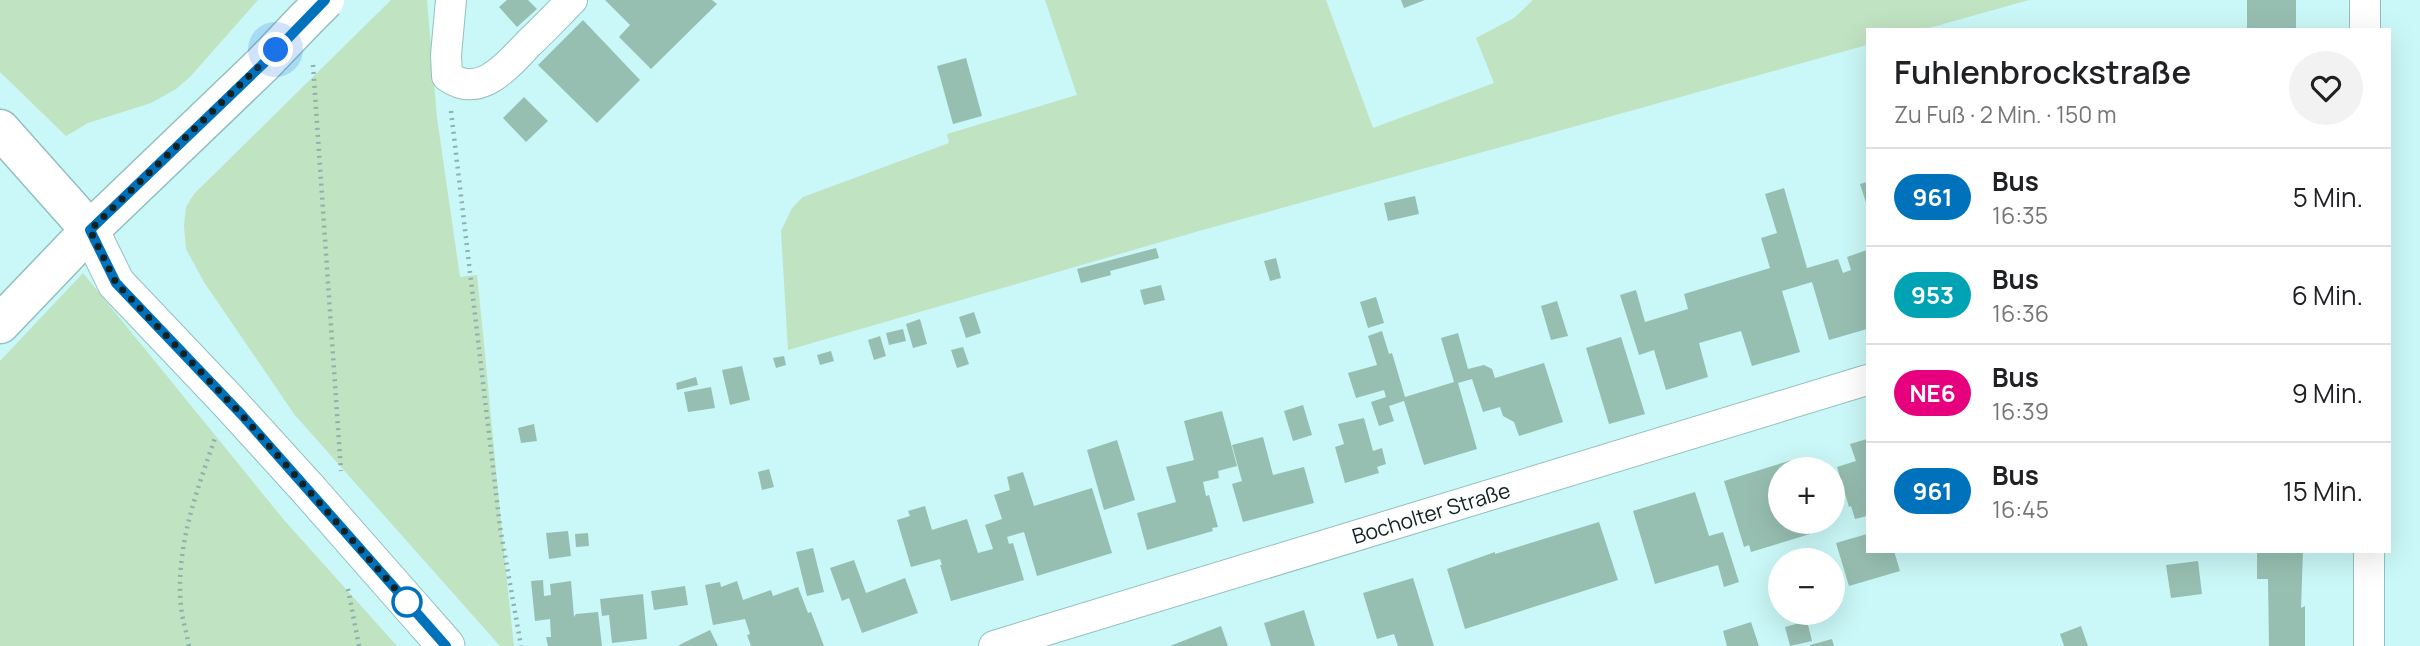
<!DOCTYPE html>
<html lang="de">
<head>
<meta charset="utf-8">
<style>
	body { margin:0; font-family:Manrope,sans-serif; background:#f2f2f2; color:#202124; height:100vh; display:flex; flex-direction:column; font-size:26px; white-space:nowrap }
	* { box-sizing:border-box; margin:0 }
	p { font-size:23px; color:#757577 }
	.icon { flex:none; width:38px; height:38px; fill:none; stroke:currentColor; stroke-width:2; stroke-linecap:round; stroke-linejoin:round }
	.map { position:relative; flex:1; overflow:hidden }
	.details { position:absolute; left:1866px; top:28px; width:525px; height:525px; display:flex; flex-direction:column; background:#fff; border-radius:0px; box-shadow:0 7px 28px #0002 }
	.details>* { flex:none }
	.badge { padding:0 14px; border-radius:23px; font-size:24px; line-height:46px }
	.buttons { position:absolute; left:1768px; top:457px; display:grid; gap:14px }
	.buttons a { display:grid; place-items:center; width:77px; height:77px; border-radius:50%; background:#fff; box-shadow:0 7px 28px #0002; font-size:35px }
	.you { position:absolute; width:35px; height:35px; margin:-18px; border:5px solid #fff; border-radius:50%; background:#1a73e8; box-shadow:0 0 0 10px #1a73e833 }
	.map>.badge { position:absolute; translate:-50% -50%; box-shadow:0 0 0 4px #fff }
	.round { display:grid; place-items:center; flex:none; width:74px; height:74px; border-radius:37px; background:#f2f2f2 }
	.headline { display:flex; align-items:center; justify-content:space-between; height:119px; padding:0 28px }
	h1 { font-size:33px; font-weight:600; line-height:52px }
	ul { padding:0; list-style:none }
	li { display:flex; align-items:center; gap:21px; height:98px; padding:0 28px; border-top:2px solid #e0e0e0 }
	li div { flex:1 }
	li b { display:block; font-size:26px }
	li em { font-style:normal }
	li .badge { min-width:77px; font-weight:700; text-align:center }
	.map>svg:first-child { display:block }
	.green { fill:#c0e3c2 }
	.building { fill:#97bfb1 }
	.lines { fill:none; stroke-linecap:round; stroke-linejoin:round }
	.minor-casing { stroke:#93bfbf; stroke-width:32 }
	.tertiary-casing { stroke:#93bfbf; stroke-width:39 }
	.secondary-casing { stroke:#93bfbf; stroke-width:41 }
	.path { stroke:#8db0b0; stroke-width:4.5; stroke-dasharray:2 5; stroke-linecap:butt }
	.minor { stroke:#fff; stroke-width:30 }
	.tertiary { stroke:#fff; stroke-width:37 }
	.secondary { stroke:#fff; stroke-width:38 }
	.tertiary-bridge-casing { stroke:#93bfbf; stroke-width:39; stroke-linecap:butt }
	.secondary-bridge-casing { stroke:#93bfbf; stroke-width:41; stroke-linecap:butt }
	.tertiary-bridge { stroke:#fff; stroke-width:37 }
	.secondary-bridge { stroke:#fff; stroke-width:38 }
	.line-casing { stroke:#fff; stroke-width:16 }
	.line { stroke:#0072bc; stroke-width:10 }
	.walk { stroke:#122; stroke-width:7; stroke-dasharray:0 12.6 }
	.stop-dot { fill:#fff; stroke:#0072bc; stroke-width:3.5 }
	.labels { text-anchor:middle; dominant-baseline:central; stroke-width:6; stroke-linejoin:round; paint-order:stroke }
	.street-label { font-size:21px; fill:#122; stroke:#edfefe }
</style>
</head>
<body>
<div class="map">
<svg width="2420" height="646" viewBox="0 0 2420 646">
	<rect width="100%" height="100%" fill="#caf7f7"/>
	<g class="green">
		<polygon points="0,0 258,0 190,77 176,89 151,103 88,123 66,136 0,72"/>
		<path d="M391,0H427L437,118L460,277L477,275C490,399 500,523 514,646H500L294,414L204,282L186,249L184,226L186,207L194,194Z"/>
		<polygon points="1045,0 1326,0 1373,128 1494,83 1476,38 1514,18 1533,0 2029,0 1922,30 1867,30 1867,45 1199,231 788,350 781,231 792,208 803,197 949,143 947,134 1077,95"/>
		<polygon points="83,273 284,520 397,646 0,646 0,361"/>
	</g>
	<g class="building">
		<polygon points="507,0 528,0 537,9 517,27 499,7"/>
		<polygon points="605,0 712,0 717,4 651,69 619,37 630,25"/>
		<polygon points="1401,0 1425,0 1404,8"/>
		<rect x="2247" y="0" width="49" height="30"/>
		<polygon points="583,20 640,80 597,123 538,65"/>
		<polygon points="966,58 982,116 953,124 937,66"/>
		<polygon points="524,97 548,121 526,142 503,118"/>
		<polygon points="1867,182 1867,206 1860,184"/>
		<polygon points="1784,188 1807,268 1838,259 1843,273 1851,270 1847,257 1867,250 1867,329 1829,340 1812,282 1782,291 1800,352 1752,366 1741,331 1699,343 1708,377 1666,390 1654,350 1639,355 1620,295 1636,290 1645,322 1688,309 1684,294 1770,268 1761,238 1777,233 1765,194"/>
		<polygon points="1415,196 1419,214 1388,221 1384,203"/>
		<polygon points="1156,248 1159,258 1110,271 1111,275 1081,283 1077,269"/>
		<polygon points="1276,258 1281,278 1270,281 1264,261"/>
		<polygon points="1161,285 1165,300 1144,305 1140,290"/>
		<polygon points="1376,297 1384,323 1368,328 1360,302"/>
		<polygon points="1557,301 1568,336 1551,340 1541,306"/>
		<polygon points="974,312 981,333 966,338 959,317"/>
		<polygon points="920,319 927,344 913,348 906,324"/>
		<polygon points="903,329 906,341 889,345 886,333"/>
		<polygon points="1382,331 1389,354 1392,353 1405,397 1454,382 1441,338 1458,333 1468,369 1484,365 1492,369 1495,378 1544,363 1563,422 1519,436 1514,422 1503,416 1500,407 1483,412 1472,379 1458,383 1477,449 1424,465 1404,401 1389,406 1394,421 1379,426 1371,402 1386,397 1384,390 1356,398 1348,373 1377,365 1368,336"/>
		<polygon points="880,336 886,356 874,360 868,340"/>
		<polygon points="1621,337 1645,414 1609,424 1586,348"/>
		<polygon points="963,347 969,364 957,368 951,350"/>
		<polygon points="831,351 834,361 820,365 817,355"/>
		<polygon points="784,356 786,365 776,368 773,358"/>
		<polygon points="742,366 750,400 730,405 722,370"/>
		<polygon points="696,377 698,385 677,390 676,383"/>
		<polygon points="711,387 715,408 688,412 684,392"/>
		<polygon points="1303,405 1312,435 1293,441 1284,411"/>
		<polygon points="1222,411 1237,466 1218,471 1219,478 1203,482 1206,496 1209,495 1218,527 1212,528 1213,531 1147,550 1137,513 1176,502 1166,467 1194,460 1184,421"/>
		<polygon points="1364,418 1373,451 1382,448 1386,464 1377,467 1379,473 1345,483 1335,447 1344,444 1338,424"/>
		<polygon points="534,424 537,441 521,443 518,428"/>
		<polygon points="1263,437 1273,475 1304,467 1314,503 1243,522 1232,484 1242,481 1232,445"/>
		<polygon points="1867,439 1867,516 1855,519 1851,506 1849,507 1837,467 1856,461 1850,444"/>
		<polygon points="1117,440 1135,500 1104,510 1087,450"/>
		<polygon points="1792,460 1795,469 1780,469 1780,522 1811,522 1812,526 1808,527 1810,534 1751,552 1749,545 1744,547 1724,481"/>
		<polygon points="769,469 774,487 762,490 758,472"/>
		<polygon points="1023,472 1034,506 1092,488 1112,553 1037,576 1024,532 1007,537 1009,544 1013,543 1024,580 951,601 940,565 942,565 940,559 911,567 897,520 910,516 908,511 925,506 932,530 967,519 978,553 993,549 985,525 1002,519 994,495 1010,490 1007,477"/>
		<polygon points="1695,492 1709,536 1723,532 1739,582 1724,587 1718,565 1655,584 1633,511"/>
		<polygon points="1599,522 1618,580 1465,629 1447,569 1495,552 1495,554"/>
		<polygon points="568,531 571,556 549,559 546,533"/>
		<polygon points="588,533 589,546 576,547 575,534"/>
		<polygon points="1867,534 1867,551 1894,551 1900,571 1849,586 1836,543"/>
		<polygon points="813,548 824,592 807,596 796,552"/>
		<polygon points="2257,551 2303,551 2301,608 2305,606 2305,646 2269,646 2268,579 2257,579"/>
		<polygon points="854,560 866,593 905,578 918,613 862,633 849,598 842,601 830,568"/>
		<polygon points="2198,561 2202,594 2171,598 2166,565"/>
		<polygon points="1413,578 1434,646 1398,646 1394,634 1377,639 1363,593"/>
		<polygon points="543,580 544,596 551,595 550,584 571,581 574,617 576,614 598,612 602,646 548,646 546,637 551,637 550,619 535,621 531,581"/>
		<polygon points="737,581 743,600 771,590 773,596 798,587 808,613 811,612 824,646 751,646 747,635 750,634 745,619 713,625 705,585 720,582 721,587"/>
		<polygon points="685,586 688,605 654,610 651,591"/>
		<polygon points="643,594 647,639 612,643 609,615 602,616 600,599"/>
		<polygon points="1304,610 1315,646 1271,646 1264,623"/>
		<polygon points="1807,621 1812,641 1790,646 1785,627"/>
		<polygon points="1751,622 1759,646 1727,646 1723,631"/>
		<polygon points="1221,626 1228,646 1170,646"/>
		<polygon points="2081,626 2088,646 2064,646 2060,634"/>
		<polygon points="710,630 718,646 678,646 683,643"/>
		<polygon points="1832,639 1834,646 1810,646 1810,645"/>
	</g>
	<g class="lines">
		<g class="minor-casing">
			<g id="minor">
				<path d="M451,0L446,55L447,76C480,100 507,66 529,43C544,29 558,14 572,0"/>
				<polyline points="2365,0 2365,30"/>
				<polyline points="2369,551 2369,646"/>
				<path id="s1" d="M994,646L1867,380"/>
			</g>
		</g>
		<g class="tertiary-casing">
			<g id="tertiary">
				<polyline points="90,230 116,283 228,401 309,490"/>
				<polyline points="424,621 446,646"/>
			</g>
		</g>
		<g class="secondary-casing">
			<g id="secondary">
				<polyline points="0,129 90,230"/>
				<polyline points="0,324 90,230 262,65 306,19"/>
			</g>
		</g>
		<g class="path">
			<polyline points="313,65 341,471"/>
			<polyline points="451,111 500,527 521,646"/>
			<polyline points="348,589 359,646"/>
			<path d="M189,646C187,635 184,625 182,614C173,554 196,493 215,438"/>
		</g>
		<use href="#minor" class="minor"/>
		<use href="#tertiary" class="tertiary"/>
		<use href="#secondary" class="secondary"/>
		<g class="tertiary-bridge-casing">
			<polyline id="tertiary-bridge" points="309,490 424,621"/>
		</g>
		<g class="secondary-bridge-casing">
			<polyline id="secondary-bridge" points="306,19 325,0"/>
		</g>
		<use href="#tertiary-bridge" class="tertiary-bridge"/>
		<use href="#secondary-bridge" class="secondary-bridge"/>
	</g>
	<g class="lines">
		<g class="line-casing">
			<polyline id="line" points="325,0 262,65 90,230 116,283 241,414 446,646"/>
		</g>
		<use href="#line" class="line"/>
		<polyline class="walk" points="276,50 90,230 116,283 241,414 407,602"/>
	</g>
	<circle class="stop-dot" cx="407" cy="602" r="14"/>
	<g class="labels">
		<g class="street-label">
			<text stroke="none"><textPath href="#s1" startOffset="457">Bocholter Straße</textPath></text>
		</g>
	</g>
</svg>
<div class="buttons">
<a>+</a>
<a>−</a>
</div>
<div class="you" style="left:276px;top:50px"></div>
<section class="details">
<div class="headline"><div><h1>Fuhlenbrockstraße</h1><p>Zu Fuß · 2 Min. · 150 m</p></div><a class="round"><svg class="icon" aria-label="heart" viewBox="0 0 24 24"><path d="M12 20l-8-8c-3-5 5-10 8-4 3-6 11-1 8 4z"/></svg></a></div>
<ul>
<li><span class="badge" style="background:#0072bc;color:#fff">961</span><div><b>Bus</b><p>16:35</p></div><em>5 Min.</em></li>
<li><span class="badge" style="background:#00a3b4;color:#fff">953</span><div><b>Bus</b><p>16:36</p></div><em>6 Min.</em></li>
<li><span class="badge" style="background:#e6007e;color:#fff">NE6</span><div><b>Bus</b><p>16:39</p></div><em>9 Min.</em></li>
<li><span class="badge" style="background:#0072bc;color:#fff">961</span><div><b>Bus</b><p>16:45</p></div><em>15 Min.</em></li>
</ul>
</section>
</div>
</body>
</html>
